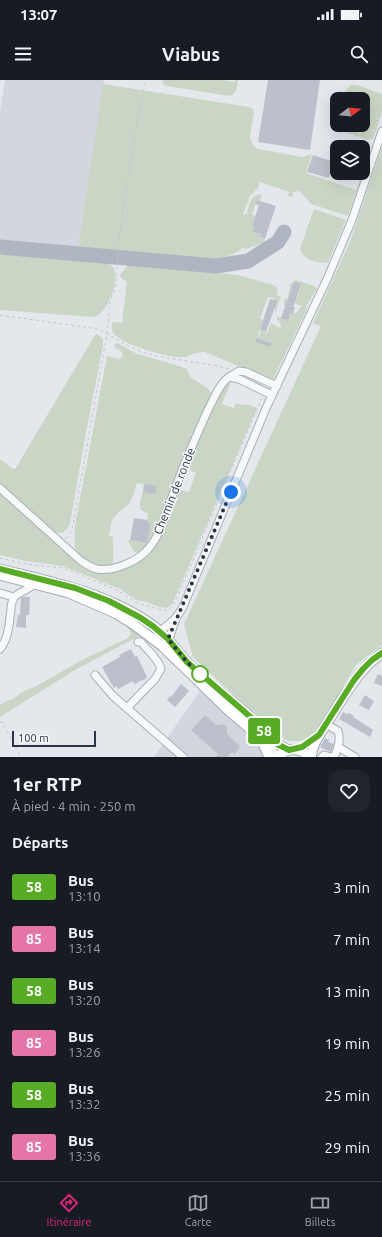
<!DOCTYPE html>
<html lang="fr">
<head>
<meta charset="utf-8">
<style>
	body { margin:0; font-family:Ubuntu,sans-serif; background:#20242c; color:#f1f3f6; height:100vh; display:flex; flex-direction:column; font-size:15px; white-space:nowrap }
	* { box-sizing:border-box; margin:0 }
	p { font-size:13px; color:#9ea1a6 }
	.icon { flex:none; width:22px; height:22px; fill:none; stroke:currentColor; stroke-width:2; stroke-linecap:round; stroke-linejoin:round }
	.map { position:relative; height:677px; overflow:hidden }
	.drawer { display:flex; flex-direction:column; background:#171b24; flex:1 }
	.drawer>* { flex:none }
	.badge { padding:0 8px; border-radius:3px; font-size:14px; line-height:26px }
	.needle { width:26px; rotate:74deg }
	.tools { position:absolute; left:330px; top:12px; display:grid; gap:8px }
	.tools a { display:grid; place-items:center; width:40px; height:40px; border-radius:8px; background:#171b24; box-shadow:0 4px 16px #0002; font-size:20px }
	.scale { position:absolute; left:12px; bottom:10px; width:84px; box-sizing:border-box; padding-left:4px; border:2px solid #2b3445; border-top:0; font-size:11px; line-height:14px; white-space:nowrap; color:#2b3445; -webkit-text-stroke:3px #f4f6f9; paint-order:stroke }
	.you { position:absolute; width:20px; height:20px; margin:-10px; border:3px solid #fff; border-radius:50%; background:#1a73e8; box-shadow:0 0 0 6px #1a73e833 }
	.map>.badge { position:absolute; translate:-50% -50%; box-shadow:0 0 0 2px #fff }
	h2 { padding:0 12px; font-size:15px; line-height:36px }
	.round { display:grid; place-items:center; flex:none; width:42px; height:42px; border-radius:12px; background:#20242c }
	.summary { display:flex; align-items:center; justify-content:space-between; height:68px; padding:0 12px }
	h1 { font-size:19px; font-weight:700; line-height:30px }
	ul { padding:0; list-style:none }
	li { display:flex; align-items:center; gap:12px; height:52px; padding:0 12px }
	li div { flex:1 }
	li b { display:block; font-size:15px }
	li em { font-style:normal }
	li .badge { min-width:44px; font-weight:700; text-align:center }
	.status { display:flex; justify-content:space-between; align-items:center; height:28px; padding:0 20px; background:#171b24; direction:ltr }
	.status svg { height:11px; fill:currentColor }
	header { display:flex; justify-content:space-between; align-items:center; height:52px; padding:0 12px; background:#171b24; font-size:18px; font-weight:700 }
	.tab-bar { display:flex; justify-content:space-around; align-items:center; height:56px; border-top:1px solid #363941; background:#171b24; font-size:11px; color:#9ea1a6 }
	.tab-bar a { display:grid; justify-items:center; gap:2px }
	.tab-bar .on { color:#db2777 }
	.map>svg:first-child { display:block }
	.built { fill:#d2d6de }
	.green { fill:#c9d6c5; fill-rule:evenodd }
	.lines { fill:none; stroke-linecap:round; stroke-linejoin:round }
	.taxiway { stroke:#b0b6c1; stroke-width:15 }
	.building { fill:#bbc0ca }
	.minor-casing { stroke:#a9aeb7; stroke-width:9 }
	.major-casing { stroke:#a3abb8; stroke-width:11 }
	.path { stroke:#c2c5cb; stroke-width:1; stroke-dasharray:3 3; stroke-linecap:butt }
	.minor { stroke:#f7f8fa; stroke-width:7 }
	.major { stroke:#fff; stroke-width:9 }
	.line-casing { stroke:#fff; stroke-width:9 }
	.line { stroke:#58ac25; stroke-width:6 }
	.walk { stroke:#2b3445; stroke-width:4; stroke-dasharray:0 7.2 }
	.stop-dot { fill:#fff; stroke:#58ac25; stroke-width:2 }
	.labels { text-anchor:middle; dominant-baseline:central; stroke-width:3; stroke-linejoin:round; paint-order:stroke }
	.street-label { font-size:12px; fill:#2b3445; stroke:#f4f6f9 }
</style>
</head>
<body>
<div class="status"><b>13:07</b><svg viewBox="0 0 49 12"><path d="M0 12V9h3v3zM5 12V6h3v6zM10 12V3h3v9zM15 12V0h3v12zM26 1h20v11H26zM47 4h2v5h-2z"/></svg></div>
<header><svg class="icon" aria-label="menu" viewBox="0 0 24 24"><path d="M4 6h16M4 12h16M4 18h16"/></svg>Viabus<svg class="icon" aria-label="search" viewBox="0 0 24 24"><circle cx="10" cy="10" r="6"/><path d="M15 15l6 6"/></svg></header>
<div class="map">
<svg width="382" height="677" viewBox="0 0 382 677">
	<rect width="100%" height="100%" fill="#e4e7ec"/>
	<g class="built">
		<polygon points="5,0 104,0 76,180 0,174 0,33"/>
		<polygon points="200,611 250,656 266,677 154,677"/>
	</g>
	<g class="green">
		<path d="M162,0H222L235,2V0H238C237,6 237,14 230,16L166,6L163,4Z"/>
		<path d="M103,4L249,27L253,29L254,33L250,57C251,62 253,66 258,69L303,77L312,74L306,93L356,110L362,93H363V88L364,90L348,136L311,124L300,111L293,112L292,117L288,116L289,112L260,102L258,108L250,116L243,134L244,135L247,133C249,124 251,114 262,114L260,121L257,120L252,134L255,136L252,145L255,147L254,152L261,154L260,157L265,158L263,163L246,169L243,168C230,177 223,179 207,178L78,168Z"/>
		<polygon points="351,5 357,5 382,14 382,33 373,59 368,60 340,50 339,49 340,47 342,47 360,54 371,24 363,21 363,19 357,19 345,15 346,10"/>
		<polygon points="382,67 382,565 356,585 327,635 312,655 301,661 289,661 276,655 193,577 184,544 321,246 313,243 350,162"/>
		<path d="M314,129L346,140L328,182C320,185 302,179 300,169Z"/>
		<path d="M0,174L108,183L114,188C115,193 116,197 115,202C114,213 105,234 94,237L0,230Z"/>
		<path d="M128,185L238,195L273,205L278,208L277,215L281,217L278,224L276,231L275,232L274,218L268,217L260,238L263,240L256,262L265,265L267,261L258,259L261,251L267,253L271,243L280,248L281,247L280,243L277,240V237H282V238L288,240L290,233L293,234L297,232L302,226L289,221L286,226H284V220L288,218L290,204L296,200L314,206L317,208L307,225L306,231L274,297L275,298L274,299L264,297L205,272C194,271 189,278 178,277C163,276 124,265 114,254C111,250 112,246 112,242L122,243L127,202L121,198L120,195ZM294,202L301,204L297,217L290,214Z"/>
		<path d="M97,254L103,259V266L86,352L70,444C65,454 60,455 50,450L0,404V379L13,389H15L17,386L95,255Z"/>
		<path d="M117,263L137,274L173,284L187,289L190,297L203,305L212,313L184,373L154,458L144,470L139,473L134,472L128,461L130,460L147,463L151,443L147,442L148,434L140,429V422L143,411L154,414L156,413L157,407L137,403L133,416L129,424L117,434L112,440L109,456L113,457V483C103,493 78,479 75,467C74,460 75,452 75,445L107,276L119,279L123,276L121,271L115,268L114,265Z"/>
		<path d="M231,302L222,324L234,328L236,323L243,325L247,324L257,328L175,518L173,523L167,528L159,527L147,522L136,520L120,509L62,486L26,481L0,475V413L43,452L82,485L93,490L142,478L178,410L189,412L196,393L186,388C193,370 215,310 231,302Z"/>
		<polygon points="125,544 140,554 139,556 75,590 0,637 0,625 6,621 13,619 24,611 35,607 84,579 128,558 131,553"/>
	</g>
	<g class="lines">
		<polyline class="taxiway" points="0,167 216,186 248,181 278,162 284,152"/>
	</g>
	<g class="building">
		<polygon points="268,0 320,0 310,70 258,62"/>
		<polygon points="363,21 369,24 364,40 363,40"/>
		<polygon points="336,45 362,45 359,53"/>
		<polygon points="313,75 334,82 329,98 307,92"/>
		<polygon points="257,120 276,126 265,158 260,157 261,154 253,152 255,147 252,146 259,125 255,124"/>
		<polygon points="294,202 301,204 300,207 293,227 295,227 293,234 290,233 288,241 281,238"/>
		<polygon points="270,219 277,221 266,252 260,250"/>
		<polygon points="257,258 271,263 270,267 255,262"/>
		<polygon points="144,404 157,406 156,413 155,414 147,413 147,412 143,411"/>
		<polygon points="134,438 148,440 147,442 151,443 147,463 130,460"/>
		<polygon points="23,517 30,517 29,535 26,535 26,548 16,547 18,534 20,535 21,518"/>
		<polygon points="131,569 135,577 137,576 147,597 144,600 139,601 138,603 134,604 133,601 118,609 117,606 114,608 102,587 120,577 119,575"/>
		<polygon points="378,594 382,596 382,606 374,603"/>
		<polygon points="181,604 189,611 175,627 167,620 170,616 171,617"/>
		<polygon points="365,615 374,621 369,630 359,625"/>
		<polygon points="343,632 348,634 349,633 354,636 353,637 373,650 370,657 339,639"/>
		<polygon points="205,635 216,645 223,644 227,647 227,654 240,666 235,674 232,672 227,677 216,677 218,674 191,650"/>
		<polygon points="325,658 329,660 328,662 334,664 331,672 320,667"/>
	</g>
	<g class="lines">
		<g class="minor-casing">
			<g id="minor">
				<polyline points="272,315 239,299 229,297 239,291 246,292 277,306"/>
				<path d="M0,408L81,481C86,484 91,488 97,489C113,492 139,481 149,468C162,453 168,427 175,409C185,382 196,356 208,330C214,319 219,304 229,297"/>
				<polyline points="0,513 14,517"/>
				<polyline points="155,559 163,549 176,538"/>
				<polyline points="165,563 170,556 176,538 183,527 267,326 328,197 352,140 382,51"/>
				<path d="M0,569C9,558 9,543 11,530C11,526 12,521 14,518C19,510 29,512 36,501"/>
				<polyline points="95,595 113,616 183,677"/>
				<path d="M127,628L155,599L161,589C158,578 147,570 141,562H138"/>
				<path d="M326,644L338,651C341,660 338,669 334,677"/>
				<polyline points="265,658 277,677"/>
				<polyline points="338,667 355,677"/>
				<polyline points="322,677 324,675 331,677"/>
			</g>
		</g>
		<g class="major-casing">
			<g id="major">
				<path d="M0,489C55,503 114,514 160,551C171,561 178,573 188,583C208,603 231,620 252,639C259,645 264,653 270,659C275,664 282,667 289,670"/>
				<polyline points="0,495 69,513 115,533 133,544 162,566 228,630 256,654 262,661 269,677"/>
				<path d="M278,677C287,667 300,667 309,677"/>
				<path d="M311,677L313,668L316,661C322,650 330,639 337,627C351,606 361,588 382,573"/>
			</g>
		</g>
		<g class="path">
			<polyline points="0,235 98,249 133,268 145,273 167,278 213,285 229,289"/>
			<polyline points="66,459 72,450 107,254 110,221 116,208 117,193 118,164 124,124 138,37 146,0"/>
			<polyline points="0,478 26,484 63,488 115,509 137,523 166,531 172,527 176,520 262,317"/>
			<polyline points="0,642 2,642 21,677"/>
		</g>
		<use href="#minor" class="minor"/>
		<use href="#major" class="major"/>
	</g>
	<g class="lines">
		<g class="line-casing">
			<polyline id="line" points="0,489 75,508 109,521 141,538 154,547 168,559 187,582 254,640 270,659 277,664 289,670 302,667 319,655 354,600 363,589 372,580 382,573"/>
		</g>
		<use href="#line" class="line"/>
		<polyline class="walk" points="200,594 187,582 168,559 231,412"/>
	</g>
	<circle class="stop-dot" cx="200" cy="594" r="8"/>
	<g class="labels">
		<g class="street-label">
			<text transform="translate(174 411) rotate(-68)">Chemin de ronde</text>
		</g>
	</g>
</svg>
<div class="tools">
<a><svg class="needle" viewBox="-14 -14 28 28"><path d="M0-13l5 13h-10z" fill="#e53935"/><path d="M0 13l5-13h-10z" fill="#9ea1a6"/></svg></a>
<a><svg class="icon" aria-label="layers" viewBox="0 0 24 24"><path d="M12 4l9 5-9 5-9-5zM3 14l9 5 9-5"/></svg></a>
</div>
<div class="scale">100 m</div>
<div class="you" style="left:231px;top:412px"></div>
<b class="badge" style="left:264px;top:651px;background:#58ac25;color:#fff">58</b>
</div>
<section class="drawer">
<div class="summary"><div><h1>1er RTP</h1><p>À pied · 4 min · 250 m</p></div><a class="round"><svg class="icon" aria-label="heart" viewBox="0 0 24 24"><path d="M12 20l-8-8c-3-5 5-10 8-4 3-6 11-1 8 4z"/></svg></a></div>
<h2>Départs</h2>
<ul>
<li><span class="badge" style="background:#58ac25;color:#fff">58</span><div><b>Bus</b><p>13:10</p></div><em>3 min</em></li>
<li><span class="badge" style="background:#e675a7;color:#fff">85</span><div><b>Bus</b><p>13:14</p></div><em>7 min</em></li>
<li><span class="badge" style="background:#58ac25;color:#fff">58</span><div><b>Bus</b><p>13:20</p></div><em>13 min</em></li>
<li><span class="badge" style="background:#e675a7;color:#fff">85</span><div><b>Bus</b><p>13:26</p></div><em>19 min</em></li>
<li><span class="badge" style="background:#58ac25;color:#fff">58</span><div><b>Bus</b><p>13:32</p></div><em>25 min</em></li>
<li><span class="badge" style="background:#e675a7;color:#fff">85</span><div><b>Bus</b><p>13:36</p></div><em>29 min</em></li>
</ul>
</section>
<nav class="tab-bar">
<a class="on"><svg class="icon" aria-label="directions" viewBox="0 0 24 24"><path d="M12 3l9 9-9 9-9-9zM9 14v-3h6M13 9l2 2-2 2"/></svg>Itinéraire</a>
<a><svg class="icon" aria-label="map" viewBox="0 0 24 24"><path d="M3 6l6-2 6 2 6-2v14l-6 2-6-2-6 2zM9 4v14M15 6v14"/></svg>Carte</a>
<a><svg class="icon" aria-label="tickets" viewBox="0 0 24 24"><path d="M3 7h18v10H3zM15 7v10"/></svg>Billets</a>
</nav>
</body>
</html>
